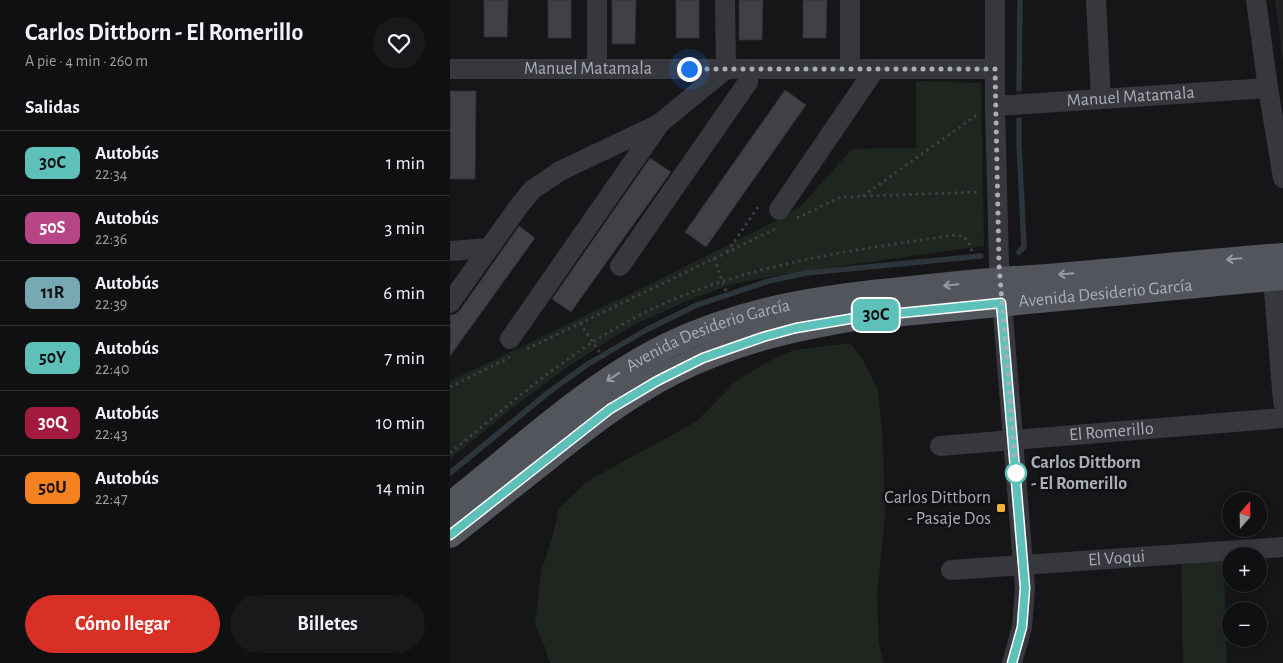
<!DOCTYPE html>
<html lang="es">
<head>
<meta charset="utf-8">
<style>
	body { margin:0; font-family:"Alegreya Sans",sans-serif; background:#19191b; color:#f1f3f6; height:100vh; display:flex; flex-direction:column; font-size:19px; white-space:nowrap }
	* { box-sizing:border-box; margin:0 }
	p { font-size:16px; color:#9c9d9f }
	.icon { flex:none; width:28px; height:28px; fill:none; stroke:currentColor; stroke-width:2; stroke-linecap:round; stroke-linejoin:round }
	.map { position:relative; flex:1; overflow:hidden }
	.side { display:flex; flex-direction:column; background:#101012; width:450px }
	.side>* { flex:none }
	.badge { padding:0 10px; border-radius:8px; font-size:18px; line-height:32px }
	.needle { width:32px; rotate:20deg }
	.tools { position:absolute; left:772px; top:492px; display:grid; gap:10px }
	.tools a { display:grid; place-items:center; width:45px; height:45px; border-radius:50%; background:#101012; box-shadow:0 2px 8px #0003,0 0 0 1px #303032; font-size:25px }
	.you { position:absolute; width:25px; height:25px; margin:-12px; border:4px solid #fff; border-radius:50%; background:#1a73e8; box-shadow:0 0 0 8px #1a73e833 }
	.map>.badge { position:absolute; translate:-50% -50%; box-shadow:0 0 0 2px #fff }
	h2 { padding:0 25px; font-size:19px; line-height:45px }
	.round { display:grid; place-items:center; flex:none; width:52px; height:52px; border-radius:26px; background:#19191b }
	.head { display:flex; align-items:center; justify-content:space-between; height:85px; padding:0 25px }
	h1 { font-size:24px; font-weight:600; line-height:38px }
	.button { display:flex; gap:10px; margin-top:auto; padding:10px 25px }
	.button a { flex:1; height:58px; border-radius:30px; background:#d93025; color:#fff; font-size:20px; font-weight:600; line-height:58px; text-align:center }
	.button a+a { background:#19191b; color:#f1f3f6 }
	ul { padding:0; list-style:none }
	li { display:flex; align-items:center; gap:15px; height:65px; padding:0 25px; border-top:1px solid #303032 }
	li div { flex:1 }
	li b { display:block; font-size:19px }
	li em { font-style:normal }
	li .badge { min-width:55px; font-weight:700; text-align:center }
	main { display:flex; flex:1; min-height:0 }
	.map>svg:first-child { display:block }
	.built { fill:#222225 }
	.green { fill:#1e261f }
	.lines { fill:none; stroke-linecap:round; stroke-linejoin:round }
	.stream { stroke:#2c353c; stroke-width:5.5 }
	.building { fill:#404145; stroke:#303034 }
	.path { stroke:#3d3f44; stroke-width:3; stroke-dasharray:2.5 4; stroke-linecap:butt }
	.minor { stroke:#37383d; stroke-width:20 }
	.major { stroke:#53555c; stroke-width:26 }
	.oneway { stroke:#979ba6 }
	.line-casing { stroke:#fff; stroke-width:11 }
	.line { stroke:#5dc1b9; stroke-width:8 }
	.walk { stroke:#a8adb8; stroke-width:5; stroke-dasharray:0 9 }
	.stop-dot { fill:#fff; stroke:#5dc1b9; stroke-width:2.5 }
	.poi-dot { fill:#f2b134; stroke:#111113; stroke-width:2 }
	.labels { text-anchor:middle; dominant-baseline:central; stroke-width:5; stroke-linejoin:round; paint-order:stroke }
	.street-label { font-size:18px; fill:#a8adb8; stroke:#111113 }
	.stop-label { font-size:18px; font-weight:bold; fill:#a8adb8; stroke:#111113; text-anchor:start }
	.poi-label { font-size:18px; fill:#a8adb8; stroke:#111113; text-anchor:end }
</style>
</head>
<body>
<main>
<section class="side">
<div class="head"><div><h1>Carlos Dittborn - El Romerillo</h1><p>A pie · 4 min · 260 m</p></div><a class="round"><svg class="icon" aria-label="heart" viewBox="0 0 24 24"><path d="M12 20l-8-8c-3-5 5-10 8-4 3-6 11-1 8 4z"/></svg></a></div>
<h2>Salidas</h2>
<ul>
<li><span class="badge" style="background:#5dc1b9;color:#111">30C</span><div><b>Autobús</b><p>22:34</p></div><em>1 min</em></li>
<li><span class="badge" style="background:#b84686;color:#fff">50S</span><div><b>Autobús</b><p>22:36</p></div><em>3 min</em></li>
<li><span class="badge" style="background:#79a8b5;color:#111">11R</span><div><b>Autobús</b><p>22:39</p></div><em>6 min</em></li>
<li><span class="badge" style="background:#5dc1b9;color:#111">50Y</span><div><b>Autobús</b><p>22:40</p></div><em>7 min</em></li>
<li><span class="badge" style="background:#a31a3f;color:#fff">30Q</span><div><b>Autobús</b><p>22:43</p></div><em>10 min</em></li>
<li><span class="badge" style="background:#f58220;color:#111">50U</span><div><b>Autobús</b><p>22:47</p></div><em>14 min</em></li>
</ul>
<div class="button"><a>Cómo llegar</a><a>Billetes</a></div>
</section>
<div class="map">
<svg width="833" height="663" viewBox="0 0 833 663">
	<rect width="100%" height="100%" fill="#161618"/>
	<polygon class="built" points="825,0 833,0 833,61 831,46"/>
	<g class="green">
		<polygon points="466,81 531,83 534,246 335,274 283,284 236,301 178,328 116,368 60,410 0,459 0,381 192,288 318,225 350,207 402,149 466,148"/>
		<polygon points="400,343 412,358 428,390 433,444 435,517 427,597 429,643 434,663 101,663 98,659 95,647 85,624 91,572 102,539 109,508 138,481 247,421 284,383 315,363 344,350"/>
		<polygon points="773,544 777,663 733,663 731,547"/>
	</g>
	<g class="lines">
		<g class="stream">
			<polyline points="569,89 570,0"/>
			<polyline points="569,120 569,144 574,247 569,252"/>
			<polyline points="0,473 99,392 138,364 196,330 247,305 319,281 356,273 531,256"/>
		</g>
	</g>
	<g class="building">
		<polygon points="34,0 58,0 57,37 34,37"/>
		<rect x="98" y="0" width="23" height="38"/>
		<polygon points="162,0 186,0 185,44 162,44"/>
		<rect x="226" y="0" width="23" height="38"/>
		<polygon points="289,0 313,0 312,40 289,40"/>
		<polygon points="353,0 377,0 376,38 353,38"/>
		<polygon points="335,90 356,105 256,247 235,232"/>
		<polygon points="0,91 26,91 25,179 0,179"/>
		<polygon points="200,158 221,172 121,312 102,299"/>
		<polygon points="69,226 85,238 0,356 0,315 5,314 10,310"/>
	</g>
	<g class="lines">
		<g class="path">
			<polyline points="413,196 528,114"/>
			<polyline points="347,218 391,197 530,192"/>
			<polyline points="277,252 310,204"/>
			<polyline points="264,258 279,300"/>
			<polyline points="130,323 154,359"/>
			<polyline points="77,349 325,229"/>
			<polyline points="0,387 60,357"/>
			<path d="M0,453C60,404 120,350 190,315C288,265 397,251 505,235C521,236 521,248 524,262"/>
		</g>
		<g class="minor">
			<polyline points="545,0 545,106 549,265 575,588 572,627 562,663"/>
			<polyline points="646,0 651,99"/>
			<polyline points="806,0 818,88 833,178"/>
			<path id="s1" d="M0,69H545"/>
			<polyline points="147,69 147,0"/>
			<polyline points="400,69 400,0"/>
			<path id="s2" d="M545,106L818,88"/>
			<polyline points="329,210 425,69"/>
			<polyline points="0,251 39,248"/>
			<polyline points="170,266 298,82 299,74 298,69"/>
			<polyline points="823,278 833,402"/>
			<polyline points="0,303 69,206 82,190 110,171 209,124 276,69 275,0"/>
			<polyline points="60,339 208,126"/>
			<path id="s3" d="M490,446L833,418"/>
			<path id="s4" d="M501,570L833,547"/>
		</g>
		<g class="major">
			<path id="s5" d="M0,505C70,450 136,386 217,346C294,308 377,297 461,289C501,285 542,280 582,278C666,272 749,262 833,256"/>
			<path id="s6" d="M0,535C32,510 63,485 95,460C136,427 176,396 223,372C284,341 344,328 411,317L833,277"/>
		</g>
	</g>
	<defs><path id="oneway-shaft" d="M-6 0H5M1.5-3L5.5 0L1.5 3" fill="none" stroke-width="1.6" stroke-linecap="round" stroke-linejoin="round" transform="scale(1.25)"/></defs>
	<g class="oneway">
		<use href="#oneway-shaft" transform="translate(784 259) rotate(175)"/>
		<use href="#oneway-shaft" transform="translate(616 274) rotate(175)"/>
		<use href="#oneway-shaft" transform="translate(501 285) rotate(174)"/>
		<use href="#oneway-shaft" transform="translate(163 377) rotate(146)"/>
	</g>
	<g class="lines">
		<g class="line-casing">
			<polyline id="line" points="0,535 160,409 207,381 253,358 313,337 346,328 411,317 551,303 575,588 572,627 562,663"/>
		</g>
		<use href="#line" class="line"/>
		<polyline class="walk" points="239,69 545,69 549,265 566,475 566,473"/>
	</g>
	<circle class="stop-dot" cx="566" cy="473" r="10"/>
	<rect class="poi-dot" x="546" y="503" width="10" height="10" rx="2.5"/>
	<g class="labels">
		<g class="street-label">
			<text stroke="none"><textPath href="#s1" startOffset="138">Manuel Matamala</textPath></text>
			<text stroke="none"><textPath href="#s2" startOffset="136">Manuel Matamala</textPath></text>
			<text stroke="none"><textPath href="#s6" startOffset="719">Avenida Desiderio García</textPath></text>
			<text stroke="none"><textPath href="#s5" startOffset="312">Avenida Desiderio García</textPath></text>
			<text stroke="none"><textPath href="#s3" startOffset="172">El Romerillo</textPath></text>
			<text stroke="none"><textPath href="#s4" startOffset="166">El Voqui</textPath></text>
		</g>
		<g class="stop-label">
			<text x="581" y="463">Carlos Dittborn<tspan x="581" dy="21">- El Romerillo</tspan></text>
		</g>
		<g class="poi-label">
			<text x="541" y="498">Carlos Dittborn<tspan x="541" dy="21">- Pasaje Dos</tspan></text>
		</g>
	</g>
</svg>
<div class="tools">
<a><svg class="needle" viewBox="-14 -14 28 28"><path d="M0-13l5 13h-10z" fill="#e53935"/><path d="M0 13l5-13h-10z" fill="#9c9d9f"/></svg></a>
<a>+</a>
<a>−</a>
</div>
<div class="you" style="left:239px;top:69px"></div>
<b class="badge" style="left:426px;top:315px;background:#5dc1b9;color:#111">30C</b>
</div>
</main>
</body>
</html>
